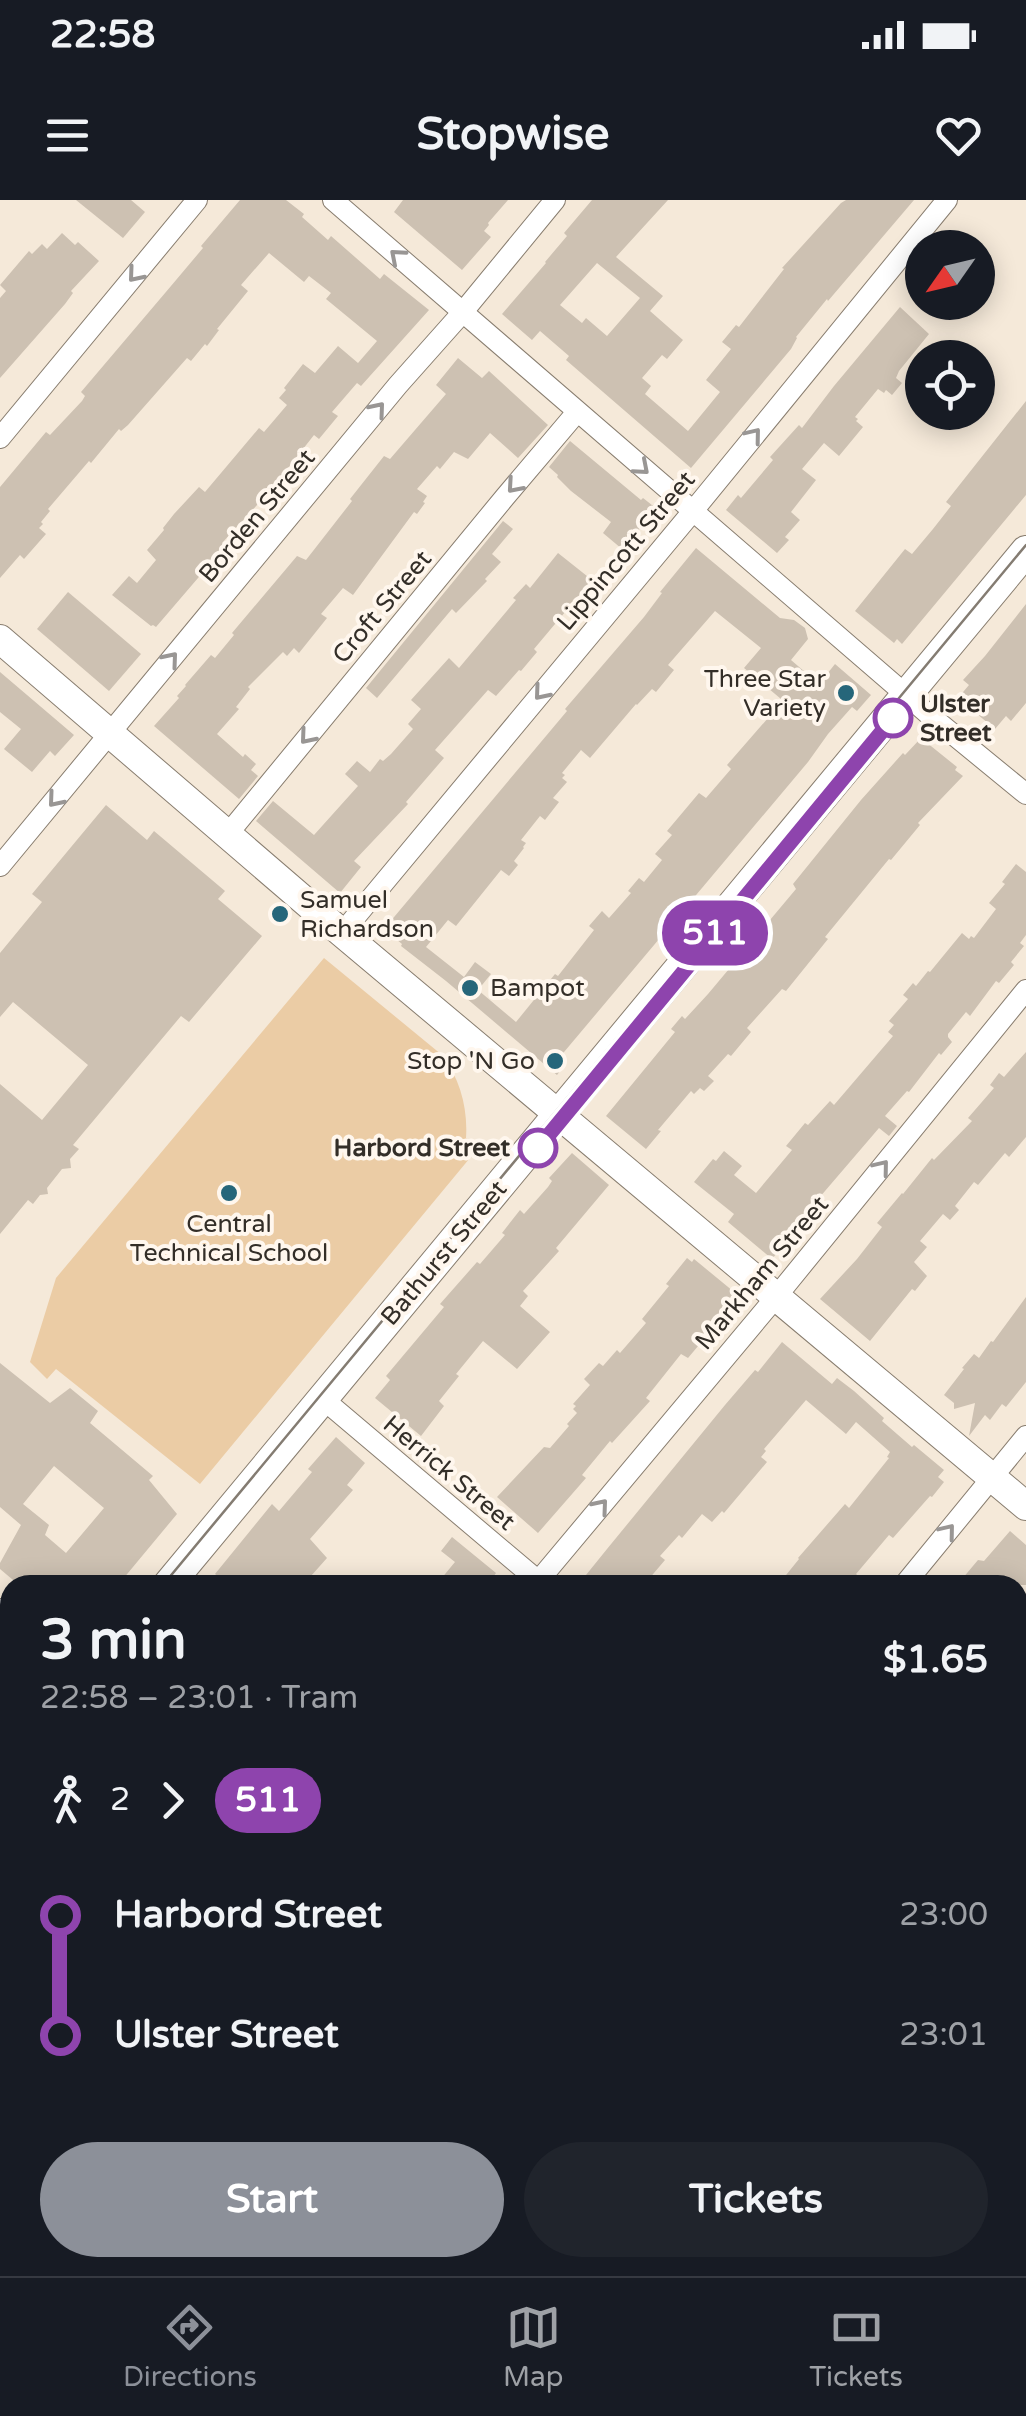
<!DOCTYPE html>
<html lang="en">
<head>
<meta charset="utf-8">
<style>
	body { margin:0; font-family:"Varela Round",sans-serif; background:#20242c; color:#f1f3f6; height:100vh; display:flex; flex-direction:column; font-size:38px; white-space:nowrap }
	* { box-sizing:border-box; margin:0 }
	p { font-size:32px; color:#9ea1a6 }
	.icon { flex:none; width:55px; height:55px; fill:none; stroke:currentColor; stroke-width:2; stroke-linecap:round; stroke-linejoin:round }
	.map { position:relative; flex:1; overflow:hidden }
	.details { position:absolute; left:0px; top:1375px; width:1028px; height:702px; display:flex; flex-direction:column; background:#171b24; border-radius:30px 30px 0 0; box-shadow:0 5px 25px #0003 }
	.details>* { flex:none }
	.badge { padding:0 20px; border-radius:32px; font-size:35px; line-height:65px }
	.needle { width:65px; rotate:236deg }
	.controls { position:absolute; left:905px; top:30px; display:grid; gap:20px }
	.controls a { display:grid; place-items:center; width:90px; height:90px; border-radius:50%; background:#171b24; box-shadow:0 5px 25px #0003; font-size:50px }
	.map>.badge { position:absolute; translate:-50% -50%; box-shadow:0 0 0 5px #fff }
	.legs { display:flex; align-items:center; gap:15px; height:110px; padding:0 40px; font-size:32px }
	.legs p { margin-inline-start:auto }
	.head { display:flex; align-items:center; justify-content:space-between; height:170px; padding:0 40px }
	h1 { font-size:55px; font-weight:700; line-height:75px }
	.button { display:flex; gap:20px; margin-top:auto; padding:20px 40px }
	.button a { flex:1; height:115px; border-radius:60px; background:#8c9099; color:#fff; font-size:40px; font-weight:700; line-height:115px; text-align:center }
	.button a+a { background:#20242c; color:#f1f3f6 }
	ul { padding:0 40px; list-style:none }
	li { display:flex; align-items:center; gap:35px; height:120px; font-size:38px }
	li i { display:grid; place-items:center; width:15px; height:100%; margin:0 12px; background:currentColor }
	li i::after { content:''; width:25px; height:25px; margin:-12px; border:8px solid; border-radius:50%; background:#171b24 }
	li p { margin-inline-start:auto }
	li:first-child i { background:linear-gradient(#0000 50%,currentColor 0) }
	li:last-child i { background:linear-gradient(currentColor 50%,#0000 0) }
	.status { display:flex; justify-content:space-between; align-items:center; height:70px; padding:0 50px; background:#171b24; direction:ltr }
	.status svg { height:28px; fill:currentColor }
	header { display:flex; justify-content:space-between; align-items:center; height:130px; padding:0 40px; background:#171b24; font-size:45px; font-weight:700 }
	.menu { display:flex; justify-content:space-around; align-items:center; height:140px; border-top:2px solid #363941; background:#171b24; font-size:28px; color:#9ea1a6 }
	.menu a { display:grid; justify-items:center; gap:5px }
	.menu .current { color:#8c9099 }
	.map>svg:first-child { display:block }
	.grass { fill:url(#grass-tufts) }
	.pitch { fill:#ebcca5 }
	.building { fill:#cdc1b2; fill-rule:evenodd }
	.lines { fill:none; stroke-linecap:round; stroke-linejoin:round }
	.minor-casing { stroke:#887d6f; stroke-width:22 }
	.tertiary-casing { stroke:#887d6f; stroke-width:30 }
	.secondary-casing { stroke:#887d6f; stroke-width:32 }
	.primary-casing { stroke:#a4783a; stroke-width:35 }
	.minor { stroke:#fff; stroke-width:20 }
	.tertiary { stroke:#fff; stroke-width:28 }
	.secondary { stroke:#fff; stroke-width:30 }
	.primary { stroke:#edc68f; stroke-width:32 }
	.tram { stroke:#847c72; stroke-width:2.5 }
	.oneway { stroke:#999694 }
	.line-1-casing { stroke:#fff; stroke-width:22 }
	.line-1 { stroke:#8e44ad; stroke-width:15 }
	.poi-dot { fill:#26667a; stroke:#fff7ee; stroke-width:4 }
	.stop-1-dot { fill:#fff; stroke:#8e44ad; stroke-width:5 }
	.labels { text-anchor:middle; dominant-baseline:central; stroke-width:8; stroke-linejoin:round; paint-order:stroke }
	.street-label { font-size:25px; fill:#332e28; stroke:#fff7ee }
	.poi-label { font-size:25px; fill:#332e28; stroke:#fff7ee; text-anchor:end }
	.stop-label { font-size:25px; font-weight:bold; fill:#332e28; stroke:#fff7ee; text-anchor:start }
</style>
</head>
<body>
<div class="status"><b>22:58</b><svg viewBox="0 0 49 12"><path d="M0 12V9h3v3zM5 12V6h3v6zM10 12V3h3v9zM15 12V0h3v12zM26 1h20v11H26zM47 4h2v5h-2z"/></svg></div>
<header><svg class="icon" aria-label="menu" viewBox="0 0 24 24"><path d="M4 6h16M4 12h16M4 18h16"/></svg>Stopwise<svg class="icon" aria-label="heart" viewBox="0 0 24 24"><path d="M12 20l-8-8c-3-5 5-10 8-4 3-6 11-1 8 4z"/></svg></header>
<div class="map">
<svg width="1026" height="2076" viewBox="0 0 1026 2076">
	<defs>
		<pattern id="grass-tufts" width="24" height="20" patternUnits="userSpaceOnUse" patternTransform="scale(2.5)"><rect width="24" height="20" fill="#ebcca5"/><path d="M3 7l-1-3M5 7V3M7 7l1-3M15 17l-1-3M17 17v-4M19 17l1-3" fill="none" stroke="#cab08e"/></pattern>
	</defs>
	<rect width="100%" height="100%" fill="#f5e9d9"/>
	<polygon class="grass" points="1026,1818 1026,1977 1018,1970 1018,1829"/>
	<path class="pitch" d="M324,758L442,855C460,879 468,908 466,938L479,947L200,1284L56,1169L47,1179L30,1162L56,1078Z"/>
	<g class="building">
		<polygon points="76,0 131,0 145,12 123,38"/>
		<polygon points="240,0 286,0 304,14 302,17 328,40 331,36 380,79 384,74 429,110 361,186 357,183 332,212 338,216 319,239 314,235 270,291 222,343 224,345 204,371 156,427 153,425 151,426 112,395 129,376 137,383 156,360 147,350 164,330 163,328 174,314 199,287 205,292 259,228 264,232 287,205 279,198 286,190 284,188 303,164 315,173 338,146 358,163 377,141 326,99 331,93 309,76 304,82 269,53 241,85 248,91 217,129 219,130 207,146 205,144 191,161 187,158 128,225 121,231 119,229 91,263 89,261 48,309 50,311 41,322 43,324 39,328 46,334 24,359 20,355 0,378 0,287 46,232 50,235 82,201 85,196 81,192 171,86 203,48 201,46"/>
		<polygon points="403,0 508,0 488,23 489,25 484,31 491,37 462,70 394,12"/>
		<path d="M592,0H668L616,57L663,96L650,111L683,140L667,159L662,155L642,178L651,186L645,194L688,231L720,192L706,180L731,149L722,142L736,125L739,127L784,69L782,68L841,3L846,0H914L828,101L827,99L796,137L797,138L791,149L691,268L566,160L569,156L540,131L532,140L502,114L546,63L545,62L567,36L564,33ZM597,63L640,98L607,136L586,118L582,123L560,105Z"/>
		<polygon points="62,33 75,45 78,42 99,61 71,91 73,93 65,104 0,178 0,98 6,91 0,85 29,51 32,54 42,44 47,49"/>
		<polygon points="900,107 929,134 899,171 896,178 902,183 892,195 886,190 884,193 878,189 855,217 858,219 856,221 863,227 839,256 824,243 802,269 816,280 791,312 800,320 785,337 789,340 777,353 726,310 738,295 741,298 773,260 770,257 799,225 802,228 834,186"/>
		<polygon points="458,158 482,178 489,171 548,225 518,258 490,233 468,259 454,252 440,269 437,266 417,289 427,296 423,302 425,303 417,314 414,312 353,395 343,388 321,414 327,418 299,453 294,448 287,456 283,452 248,487 250,489 236,507 239,509 217,534 243,557 245,554 256,564 251,570 258,576 239,599 154,526 179,498 177,496 186,486 185,485 211,455 215,458 234,435 232,433 297,356 306,360 352,301 350,299 384,256 390,259 446,194 436,185"/>
		<polygon points="1026,201 1026,295 902,444 897,439 894,443 855,411 905,349 912,354 933,329 951,306 946,302"/>
		<polygon points="570,241 641,300 643,298 657,309 622,349 603,333 611,322 571,291 557,277 558,275 549,267"/>
		<polygon points="503,321 513,329 492,354 501,362 485,379 487,381 456,413 452,409 377,498 366,488"/>
		<path d="M696,348L780,418L794,420L805,428L808,439L791,460L819,484L835,464L871,495L857,511L852,507L828,534L808,562L559,858L566,863L557,875L446,781L401,746L402,744L384,729L567,511L565,509L644,417L662,393L660,392ZM715,411L761,448L744,468L781,499L773,507L775,510L727,565L731,569L706,598L699,593L667,631L672,635L655,654L662,660L644,682L639,678L628,691L631,693L609,718L602,711L589,726L594,730L558,776L555,774L516,822L478,790L491,774L475,762L464,777L426,747L448,720L456,726L501,670L509,676L518,665L514,661L524,648L523,647L526,643L521,640L540,616L545,620L559,602L553,598L567,582L562,578L565,575L562,573L581,550L590,558L636,504L637,505L652,489L656,492L674,470L668,465Z"/>
		<polygon points="558,353 592,380 534,449 537,452 521,471 519,470 496,496 488,490 435,550 444,558 406,602 408,604 354,661 361,667 340,693 256,621 273,601 314,635 358,586 345,574 357,561 370,572 380,559 383,561 391,554 413,529 408,524 421,509 411,500 449,458 459,468 516,400 513,398 526,384 530,388"/>
		<polygon points="68,392 141,454 109,491 37,429"/>
		<polygon points="1026,404 1026,503 1011,521 1006,516 995,529 958,498 969,485 963,480 985,456"/>
		<polygon points="0,472 74,535 55,556 50,551 32,572 4,549 21,529 0,512"/>
		<polygon points="921,538 957,567 955,570 963,576 918,623 920,625 891,660 889,659 825,737 828,739 786,791 782,789 747,828 751,832 731,856 728,854 708,876 714,881 704,891 700,888 694,894 691,891 658,930 661,931 646,949 606,916 675,832 671,829 682,816 685,819 708,794 796,689 793,684 861,600 903,553 905,555"/>
		<polygon points="106,605 147,640 154,631 225,691 218,699 262,736 189,822 181,816 73,945 79,949 70,959 71,968 62,969 47,988 48,994 40,995 33,1004 28,1000 0,1034 0,884 42,920 88,865 13,802 0,817 0,753 42,702 32,694"/>
		<polygon points="1016,664 1026,672 1026,735 1020,743 1024,746 1011,762 1014,765 999,783 996,781 970,816 966,812 948,834 948,837 952,842 941,855 939,853 909,892 907,891 885,916 897,926 889,936 879,928 783,1040 786,1042 772,1059 728,1022 734,1014 694,982 713,959 716,961 724,951 742,966 734,975 756,993 792,950 786,946 805,923 808,925 830,901 834,905 893,836 888,832 894,825 889,821 908,799 903,795 913,783 916,786 928,771 930,772 962,733 969,739 971,736 974,738 996,709 989,703 1005,684 1002,682"/>
		<polygon points="1026,852 1026,937 1009,957 1005,953 978,985 974,982 955,1006 959,1010 950,1020 943,1014 920,1041 927,1047 914,1062 927,1076 915,1091 912,1089 870,1141 820,1099 857,1059 882,1027 877,1023 902,993 903,994 932,958 934,960 972,921 968,918 994,888 990,885 999,873 1004,877"/>
		<polygon points="572,953 609,985 556,1048 559,1051 523,1091 528,1096 520,1106 550,1132 517,1169 483,1141 456,1174 459,1176 439,1201 444,1206 421,1236 375,1198 390,1180 386,1176 444,1107 440,1104 477,1062 480,1064 505,1035 502,1033 520,1010 524,1014 548,987 552,981 549,978"/>
		<polygon points="687,1058 692,1062 694,1059 739,1096 736,1101 688,1158 681,1154 646,1198 650,1201 612,1243 610,1241 582,1275 586,1278 538,1333 497,1297 544,1247 550,1248 569,1226 567,1224 577,1213 573,1209 576,1206 573,1204 590,1185 584,1179 599,1163 603,1166 617,1150 620,1153 646,1123 642,1119 669,1086 666,1084"/>
		<polygon points="1026,1097 1026,1182 1006,1207 1002,1204 990,1220 985,1215 969,1236 975,1203 954,1209 954,1203 944,1195 964,1169 962,1168 974,1154 979,1158 991,1141 993,1142"/>
		<polygon points="782,1142 832,1184 837,1178 854,1191 884,1218 882,1221 912,1247 914,1245 944,1270 938,1277 944,1282 932,1297 930,1296 893,1338 889,1335 856,1374 869,1385 778,1385 799,1359 798,1358 845,1304 849,1308 889,1258 887,1257 890,1252 856,1222 846,1234 806,1200 764,1249 766,1251 761,1257 767,1262 724,1313 722,1311 712,1322 702,1314 682,1338 679,1335 660,1356 665,1360 648,1380 645,1378 639,1385 585,1385 591,1378 586,1375 607,1349 725,1205 755,1170 758,1172"/>
		<path d="M0,1163L50,1203L70,1188L98,1211L90,1223L153,1276L149,1280L177,1314L118,1385H19L0,1369V1363L21,1325L0,1307ZM54,1266L104,1308L66,1353L45,1335L49,1325L23,1304Z"/>
		<polygon points="336,1237 365,1263 347,1285 353,1290 310,1339 327,1358 303,1385 229,1385 215,1374 272,1304 279,1311 312,1272 308,1269"/>
		<polygon points="1010,1331 1026,1345 1026,1385 957,1385 978,1360 984,1361"/>
		<polygon points="452,1337 496,1373 487,1385 436,1385 455,1362 441,1351"/>
	</g>
	<g class="lines">
		<g class="minor-casing">
			<g id="minor">
				<polyline points="333,0 927,513 1026,594"/>
				<polyline points="0,238 197,0"/>
				<polyline points="227,635 505,297 577,212"/>
				<polyline points="0,666 398,185 462,113 555,0"/>
				<polyline points="342,733 693,311 947,0"/>
				<polyline points="323,1199 543,1385"/>
				<polyline points="535,1385 776,1097 1026,790"/>
				<polyline points="904,1385 1026,1236"/>
				<polyline points="0,1409 10,1418"/>
				<polyline points="1018,1692 1026,1682"/>
				<polyline points="0,2025 10,2014"/>
				<polyline points="779,2068 789,2076"/>
				<polyline points="331,2076 338,2068"/>
				<polyline points="701,2076 708,2068"/>
			</g>
		</g>
		<g class="tertiary-casing">
			<polyline id="tertiary" points="0,439 342,733 1026,1306"/>
		</g>
		<g class="secondary-casing">
			<g id="secondary">
				<polyline points="168,1385 1026,351"/>
				<polyline points="0,1590 10,1578"/>
			</g>
		</g>
		<g class="primary-casing">
			<g id="primary">
				<polyline points="0,1947 10,1955"/>
				<polyline points="147,2068 157,2076"/>
			</g>
		</g>
		<use href="#minor" class="minor"/>
		<use href="#tertiary" class="tertiary"/>
		<use href="#secondary" class="secondary"/>
		<use href="#primary" class="primary"/>
		<g class="tram">
			<polyline points="163,1385 1026,345"/>
			<polyline points="0,1582 10,1570"/>
		</g>
	</g>
	<defs><path id="oneway-chevron" d="M-2-3.5L2.5 0L-2 3.5" fill="none" stroke-width="1.6" stroke-linecap="round" stroke-linejoin="round" transform="scale(2.5)"/></defs>
	<g class="oneway">
		<use href="#oneway-chevron" transform="translate(397 56) rotate(-139)"/>
		<use href="#oneway-chevron" transform="translate(135 75) rotate(130)"/>
		<use href="#oneway-chevron" transform="translate(378 209) rotate(-50)"/>
		<use href="#oneway-chevron" transform="translate(754 235) rotate(-51)"/>
		<use href="#oneway-chevron" transform="translate(642 268) rotate(41)"/>
		<use href="#oneway-chevron" transform="translate(514 286) rotate(131)"/>
		<use href="#oneway-chevron" transform="translate(171 459) rotate(-50)"/>
		<use href="#oneway-chevron" transform="translate(541 493) rotate(130)"/>
		<use href="#oneway-chevron" transform="translate(307 537) rotate(130)"/>
		<use href="#oneway-chevron" transform="translate(55 600) rotate(130)"/>
		<use href="#oneway-chevron" transform="translate(882 967) rotate(-51)"/>
		<use href="#oneway-chevron" transform="translate(601 1306) rotate(-50)"/>
		<use href="#oneway-chevron" transform="translate(948 1331) rotate(-51)"/>
	</g>
	<g class="lines">
		<g class="line-1-casing">
			<polyline id="line-1" points="538,948 893,518"/>
		</g>
		<use href="#line-1" class="line-1"/>
	</g>
	<g class="poi-dot">
		<circle cx="846" cy="493" r="10"/>
		<circle cx="280" cy="714" r="10"/>
		<circle cx="470" cy="788" r="10"/>
		<circle cx="555" cy="861" r="10"/>
		<circle cx="229" cy="993" r="10"/>
	</g>
	<g class="stop-1-dot">
		<circle cx="893" cy="518" r="18"/>
		<circle cx="538" cy="948" r="18"/>
	</g>
	<g class="labels">
		<g class="street-label">
			<text transform="translate(257 316) rotate(-50)">Borden Street</text>
			<text transform="translate(626 351) rotate(-50)">Lippincott Street</text>
			<text transform="translate(382 407) rotate(-50)">Croft Street</text>
			<text transform="translate(444 1053) rotate(-50)">Bathurst Street</text>
			<text transform="translate(762 1073) rotate(-50)">Markham Street</text>
			<text transform="translate(449 1273) rotate(40)">Herrick Street</text>
		</g>
		<g class="poi-label">
			<text x="826" y="479">Three Star<tspan x="826" dy="29">Variety</tspan></text>
			<text x="300" y="700" text-anchor="start">Samuel<tspan x="300" dy="29">Richardson</tspan></text>
			<text x="490" y="788" text-anchor="start">Bampot</text>
			<text x="535" y="861">Stop 'N Go</text>
			<text x="229" y="1024" text-anchor="middle">Central<tspan x="229" dy="29">Technical School</tspan></text>
		</g>
		<g class="stop-label">
			<text x="920" y="504">Ulster<tspan x="920" dy="29">Street</tspan></text>
			<text x="510" y="948" text-anchor="end">Harbord Street</text>
		</g>
	</g>
</svg>
<div class="controls">
<a><svg class="needle" viewBox="-14 -14 28 28"><path d="M0-13l5 13h-10z" fill="#e53935"/><path d="M0 13l5-13h-10z" fill="#9ea1a6"/></svg></a>
<a><svg class="icon" aria-label="locate" viewBox="0 0 24 24"><circle cx="12" cy="12" r="6"/><path d="M12 2v4M12 18v4M2 12h4M18 12h4"/></svg></a>
</div>
<b class="badge" style="left:715px;top:733px;background:#8e44ad;color:#fff">511</b>
<section class="details">
<div class="head"><div><h1>3 min</h1><p>22:58 – 23:01 · Tram</p></div><b>$1.65</b></div>
<div class="legs"><svg class="icon" aria-label="walk" viewBox="0 0 24 24"><circle cx="13" cy="4" r="2"/><path d="M13 8l-2 6 4 7M11 14l-3 7M7 12l3-4h3l4 4"/></svg>2<svg class="icon" aria-label="forward" viewBox="0 0 24 24"><path d="M9 5l7 7-7 7"/></svg><b class="badge" style="background:#8e44ad;color:#fff">511</b></div>
<ul>
<li><i style="color:#8e44ad"></i><b>Harbord Street</b><p>23:00</p></li>
<li><i style="color:#8e44ad"></i><b>Ulster Street</b><p>23:01</p></li>
</ul>
<div class="button"><a>Start</a><a>Tickets</a></div>
</section>
</div>
<nav class="menu">
<a class="current"><svg class="icon" aria-label="directions" viewBox="0 0 24 24"><path d="M12 3l9 9-9 9-9-9zM9 14v-3h6M13 9l2 2-2 2"/></svg>Directions</a>
<a><svg class="icon" aria-label="map" viewBox="0 0 24 24"><path d="M3 6l6-2 6 2 6-2v14l-6 2-6-2-6 2zM9 4v14M15 6v14"/></svg>Map</a>
<a><svg class="icon" aria-label="tickets" viewBox="0 0 24 24"><path d="M3 7h18v10H3zM15 7v10"/></svg>Tickets</a>
</nav>
</body>
</html>
